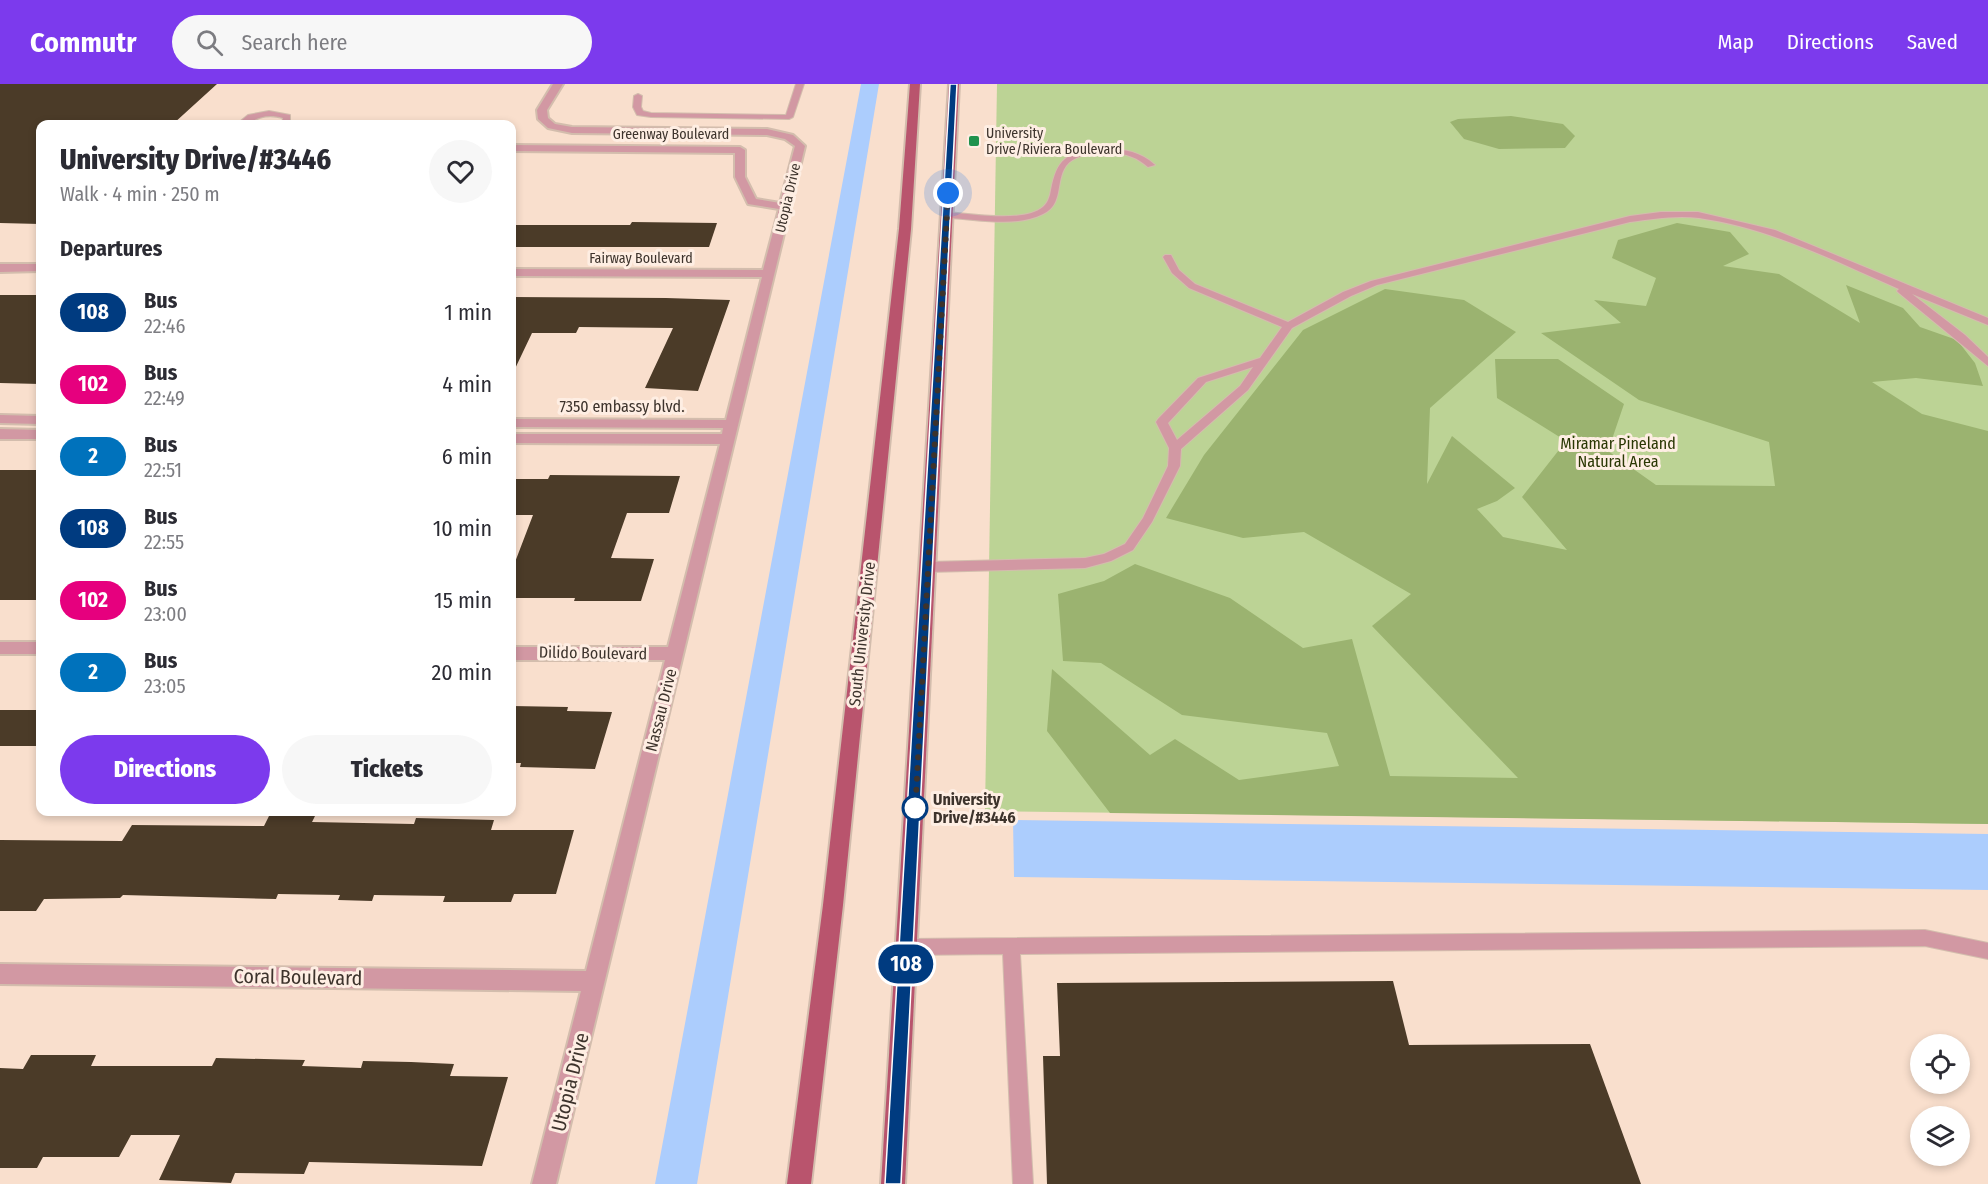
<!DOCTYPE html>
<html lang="en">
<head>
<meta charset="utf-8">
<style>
	body { margin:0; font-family:"Fira Sans Condensed",sans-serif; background:#f7f7f7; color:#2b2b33; height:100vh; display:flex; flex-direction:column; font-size:22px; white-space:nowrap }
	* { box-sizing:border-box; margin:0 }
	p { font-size:20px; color:#7c7c81 }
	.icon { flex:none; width:33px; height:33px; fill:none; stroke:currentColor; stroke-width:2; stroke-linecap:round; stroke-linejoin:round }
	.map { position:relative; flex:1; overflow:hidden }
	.details { position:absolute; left:36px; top:36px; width:480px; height:696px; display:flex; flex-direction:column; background:#fff; border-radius:12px; box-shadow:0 3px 9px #0003 }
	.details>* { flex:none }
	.badge { padding:0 12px; border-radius:20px; font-size:21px; line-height:39px }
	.buttons { position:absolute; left:1910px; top:950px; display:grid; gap:12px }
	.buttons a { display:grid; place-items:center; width:60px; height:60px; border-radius:50%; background:#fff; box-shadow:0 3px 9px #0003; font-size:30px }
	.you { position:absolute; width:30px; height:30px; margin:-15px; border:4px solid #fff; border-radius:50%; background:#1a73e8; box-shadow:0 0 0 9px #1a73e833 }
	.map>.badge { position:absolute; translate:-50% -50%; box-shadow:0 0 0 3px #fff }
	h2 { padding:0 24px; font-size:22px; line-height:54px }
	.round { display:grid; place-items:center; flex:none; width:63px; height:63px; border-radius:32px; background:#f7f7f7 }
	.summary { display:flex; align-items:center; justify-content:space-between; height:102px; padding:0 24px }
	h1 { font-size:28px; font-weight:800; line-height:45px }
	.primary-button { display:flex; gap:12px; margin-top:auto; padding:12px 24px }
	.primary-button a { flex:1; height:69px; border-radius:36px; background:#7c3aed; color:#fff; font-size:24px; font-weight:800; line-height:69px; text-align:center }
	.primary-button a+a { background:#f7f7f7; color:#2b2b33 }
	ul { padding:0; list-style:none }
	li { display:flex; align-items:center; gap:18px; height:72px; padding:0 24px }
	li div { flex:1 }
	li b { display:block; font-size:22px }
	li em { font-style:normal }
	li .badge { min-width:66px; font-weight:700; text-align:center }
	header { display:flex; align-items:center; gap:36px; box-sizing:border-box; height:84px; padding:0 30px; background:#7c3aed; color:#fff }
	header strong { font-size:28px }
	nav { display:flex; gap:33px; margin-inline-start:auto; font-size:21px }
	.search { width:420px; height:54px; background:#f7f7f7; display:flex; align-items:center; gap:15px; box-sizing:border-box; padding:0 21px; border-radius:33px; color:#7c7c81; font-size:22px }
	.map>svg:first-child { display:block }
	.green { fill:#bcd395 }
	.forest { fill:#9bb370 }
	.water { fill:#accdfd }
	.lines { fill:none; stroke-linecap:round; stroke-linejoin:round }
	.canal { fill:#accdfd; fill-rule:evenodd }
	.building { fill:#4b3b28 }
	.service-casing { stroke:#d3bdad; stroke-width:2 }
	.minor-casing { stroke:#d3bdad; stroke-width:4 }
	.primary-casing { stroke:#d3bdad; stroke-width:4 }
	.service { fill:#d298a3; fill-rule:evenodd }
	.minor { fill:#d298a3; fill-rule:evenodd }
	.primary { fill:#b9546d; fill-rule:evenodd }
	.line { fill:#003b80; stroke:#fff; stroke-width:1.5 }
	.walk { stroke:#3d332c; stroke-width:6; stroke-dasharray:0 10.8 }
	.poi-dot { fill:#20924d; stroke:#feeee3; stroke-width:2 }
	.stop-dot { fill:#fff; stroke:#003b80; stroke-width:3 }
	.labels { text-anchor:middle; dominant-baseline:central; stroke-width:6; stroke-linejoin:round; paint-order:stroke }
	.far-poi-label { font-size:14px; fill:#3d332c; stroke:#feeee3; text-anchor:start }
	.far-street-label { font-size:14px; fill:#3d332c; stroke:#feeee3 }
	.street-label { font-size:16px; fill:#3d332c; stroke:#feeee3 }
	.park-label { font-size:16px; fill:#2a3804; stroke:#feeee3 }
	.stop-label { font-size:16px; font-weight:bold; fill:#3d332c; stroke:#feeee3; text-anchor:start }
	.near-street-label { font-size:20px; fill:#3d332c; stroke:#feeee3 }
</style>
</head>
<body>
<header>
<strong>Commutr</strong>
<div class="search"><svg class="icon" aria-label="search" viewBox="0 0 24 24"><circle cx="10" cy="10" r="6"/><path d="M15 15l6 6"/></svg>Search here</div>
<nav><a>Map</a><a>Directions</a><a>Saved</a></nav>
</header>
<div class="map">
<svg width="1988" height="1100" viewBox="0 0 1988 1100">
	<rect width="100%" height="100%" fill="#f9dfcd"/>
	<polygon class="green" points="997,0 1988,0 1988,740 985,727"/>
	<g class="forest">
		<polygon points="1511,32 1563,40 1575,52 1565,64 1499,65 1464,55 1450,38 1458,35"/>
		<polygon points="1677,139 1730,148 1749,170 1723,182 1779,190 1860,239 1846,201 1903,224 1920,243 1957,256 1975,279 1983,302 1916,294 1872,298 1922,330 1988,347 1988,740 1110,729 1047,647 1052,585 1150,671 1175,655 1239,696 1339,682 1327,649 1182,631 1101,579 1063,577 1058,510 1104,497 1135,480 1230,514 1303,564 1352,555 1390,692 1518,694 1372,542 1411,510 1304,448 1243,454 1166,434 1204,371 1303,246 1385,205 1464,216 1516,248 1430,324 1427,400 1452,352 1515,404 1497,417 1477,425 1503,453 1567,466 1522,413 1566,357 1497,314 1495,275 1558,275 1624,320 1608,367 1656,401 1775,402 1769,358 1639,316 1541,249 1621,239 1594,216 1646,222 1656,194 1612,174 1618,156"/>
	</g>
	<polygon class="water" points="1013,736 1988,750 1988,806 1014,793"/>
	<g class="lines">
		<polygon class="canal" points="861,0 879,0 697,1100 655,1100"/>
	</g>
	<g class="building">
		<polygon points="0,0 217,0 173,40 40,40 40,140 0,139"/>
		<polygon points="632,138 717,139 709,163 512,163 512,141 630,141"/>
		<polygon points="0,211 40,211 40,300 0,299"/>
		<polygon points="512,213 666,214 730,216 698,307 645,304 673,244 579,243 576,249 532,249 512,291"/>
		<rect x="0" y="386" width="40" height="130"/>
		<polygon points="550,391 680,392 669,429 627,429 611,474 654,475 641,517 574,517 575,514 512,514 512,486 533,431 512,431 512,395 548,395"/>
		<polygon points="512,622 568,623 567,627 612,628 595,685 520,683 521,679 512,679"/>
		<rect x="0" y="626" width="40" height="36"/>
		<polygon points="269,732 315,732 312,738 414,740 416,734 494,736 491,746 574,746 556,810 514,810 511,818 443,818 445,812 374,811 372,817 338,816 340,811 278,810 276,815 123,811 120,814 44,815 36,827 0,827 0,756 122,757 132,741 264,742"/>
		<polygon points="1393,897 1409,961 1590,960 1641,1100 1047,1100 1043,972 1060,972 1057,899"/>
		<polygon points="31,971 96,971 91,982 212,982 216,974 305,976 302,982 361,984 363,977 411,978 454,980 450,992 508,993 482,1082 309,1078 304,1090 235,1089 231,1099 159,1096 180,1051 131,1051 119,1073 43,1073 37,1084 0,1084 0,984 23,985"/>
	</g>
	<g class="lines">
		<g class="service-casing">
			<g id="service">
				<polygon points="796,0 804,0 793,33 789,35 651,33 637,31 633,23 634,12 638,10 642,12 641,23 643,27 651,29 786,31"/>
				<path d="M269,27L290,31V40H282L283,34C258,27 253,42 237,40L248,31Z"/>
				<path d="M1097,65C1119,64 1139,66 1155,81L1148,83C1143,79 1138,75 1132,73C1116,66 1078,66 1066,82C1055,97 1064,120 1043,130C1016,144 977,135 947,134L942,131L947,128C971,130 1024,139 1043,123C1048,119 1050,112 1051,106C1057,75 1066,69 1097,65Z"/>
				<path d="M1661,128H1698L1775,146L1988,234V241L1912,210L1965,251L1988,273V282L1899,209L1897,207L1899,205C1835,177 1770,144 1699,134C1677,131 1652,135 1630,138L1377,201L1351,212L1292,244L1248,306L1181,365L1180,382L1152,438L1133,466L1111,477L1085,484L928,488L922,483L928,478L1085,474L1104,470L1125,460L1143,434L1168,382L1169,364L1156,338L1158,335L1198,294L1260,274L1282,243L1189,204L1172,189L1163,173L1165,171H1171L1179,186L1195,200L1288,238L1343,208L1371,197L1630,132ZM1253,283L1240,302L1177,356L1168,339L1206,298Z"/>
				<polygon points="1925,846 1988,859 1988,875 1925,862 1020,870 1033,1100 1013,1100 1003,870 907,871 901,869 899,863 901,857 907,855"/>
			</g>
		</g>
		<g class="minor-casing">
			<g id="minor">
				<polygon points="553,0 563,0 547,26 548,34 555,40 572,43 767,45 793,51 805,62 556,1100 532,1100 581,907 0,900 0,880 586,887 665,576 512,576 512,563 668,563 720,360 512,359 512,350 722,350 723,344 512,343 512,335 726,336 762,193 512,192 512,185 763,186 779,125 748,120 735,93 735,69 512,67 512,61 740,63 745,66 745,93 756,115 780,119 795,62 785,55 767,51 572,49 548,44 538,35 537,26"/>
				<polygon points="0,180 40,180 40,187 0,188"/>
				<polygon points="0,331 40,332 40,340 0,339"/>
				<polygon points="0,345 40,346 40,355 0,355"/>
				<rect x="0" y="558" width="40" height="12"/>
			</g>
		</g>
		<g class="primary-casing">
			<g id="primary">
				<polygon points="910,0 920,0 911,145 843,821 811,1100 787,1100 823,821 899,145"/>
				<polygon points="949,0 959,0 905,1100 881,1100"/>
			</g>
		</g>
		<use href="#service" class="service"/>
		<use href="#minor" class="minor"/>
		<use href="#primary" class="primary"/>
	</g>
	<polygon class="line" points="950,0 957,0 901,1100 885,1100"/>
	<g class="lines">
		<polyline class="walk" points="915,724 915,731 948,109"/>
	</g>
	<rect class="poi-dot" x="968" y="51" width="12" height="12" rx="3"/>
	<circle class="stop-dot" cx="915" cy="724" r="12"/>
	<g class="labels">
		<g class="far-poi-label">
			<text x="986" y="49">University<tspan x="986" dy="16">Drive/Riviera Boulevard</tspan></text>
		</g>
		<g class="far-street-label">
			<text x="671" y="50">Greenway Boulevard</text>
			<text transform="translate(788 114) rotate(-77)">Utopia Drive</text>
			<text x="641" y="174">Fairway Boulevard</text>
		</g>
		<g class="street-label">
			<text x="622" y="322">7350 embassy blvd.</text>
			<text transform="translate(862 550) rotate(-84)">South University Drive</text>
			<text transform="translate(593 569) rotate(1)">Dilido Boulevard</text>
			<text transform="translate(661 626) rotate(-76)">Nassau Drive</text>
		</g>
		<g class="park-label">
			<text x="1618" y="359">Miramar Pineland<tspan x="1618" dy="18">Natural Area</tspan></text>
		</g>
		<g class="stop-label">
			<text x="933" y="715">University<tspan x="933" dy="18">Drive/#3446</tspan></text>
		</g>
		<g class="near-street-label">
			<text transform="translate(298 893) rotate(1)">Coral Boulevard</text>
			<text transform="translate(570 998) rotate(-76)">Utopia Drive</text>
		</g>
	</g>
</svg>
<div class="buttons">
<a><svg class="icon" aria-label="locate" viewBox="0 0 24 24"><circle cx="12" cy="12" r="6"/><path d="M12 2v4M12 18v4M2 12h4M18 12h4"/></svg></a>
<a><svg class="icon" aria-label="layers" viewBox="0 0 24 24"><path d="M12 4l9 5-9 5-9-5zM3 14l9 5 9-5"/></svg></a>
</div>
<div class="you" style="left:948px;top:109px"></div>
<b class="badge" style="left:906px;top:880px;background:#003b80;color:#fff">108</b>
<section class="details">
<div class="summary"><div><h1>University Drive/#3446</h1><p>Walk · 4 min · 250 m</p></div><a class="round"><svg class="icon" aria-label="heart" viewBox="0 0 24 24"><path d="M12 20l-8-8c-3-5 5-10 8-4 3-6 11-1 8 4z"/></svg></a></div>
<h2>Departures</h2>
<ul>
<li><span class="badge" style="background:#003b80;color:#fff">108</span><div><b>Bus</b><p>22:46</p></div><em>1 min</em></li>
<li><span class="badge" style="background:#e6007e;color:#fff">102</span><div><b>Bus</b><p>22:49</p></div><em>4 min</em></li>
<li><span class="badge" style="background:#0072bc;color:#fff">2</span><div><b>Bus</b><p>22:51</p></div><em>6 min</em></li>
<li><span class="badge" style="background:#003b80;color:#fff">108</span><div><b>Bus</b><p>22:55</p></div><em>10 min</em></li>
<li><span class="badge" style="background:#e6007e;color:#fff">102</span><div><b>Bus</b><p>23:00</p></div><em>15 min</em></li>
<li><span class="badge" style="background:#0072bc;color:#fff">2</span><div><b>Bus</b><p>23:05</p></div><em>20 min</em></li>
</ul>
<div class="primary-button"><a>Directions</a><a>Tickets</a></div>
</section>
</div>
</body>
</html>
